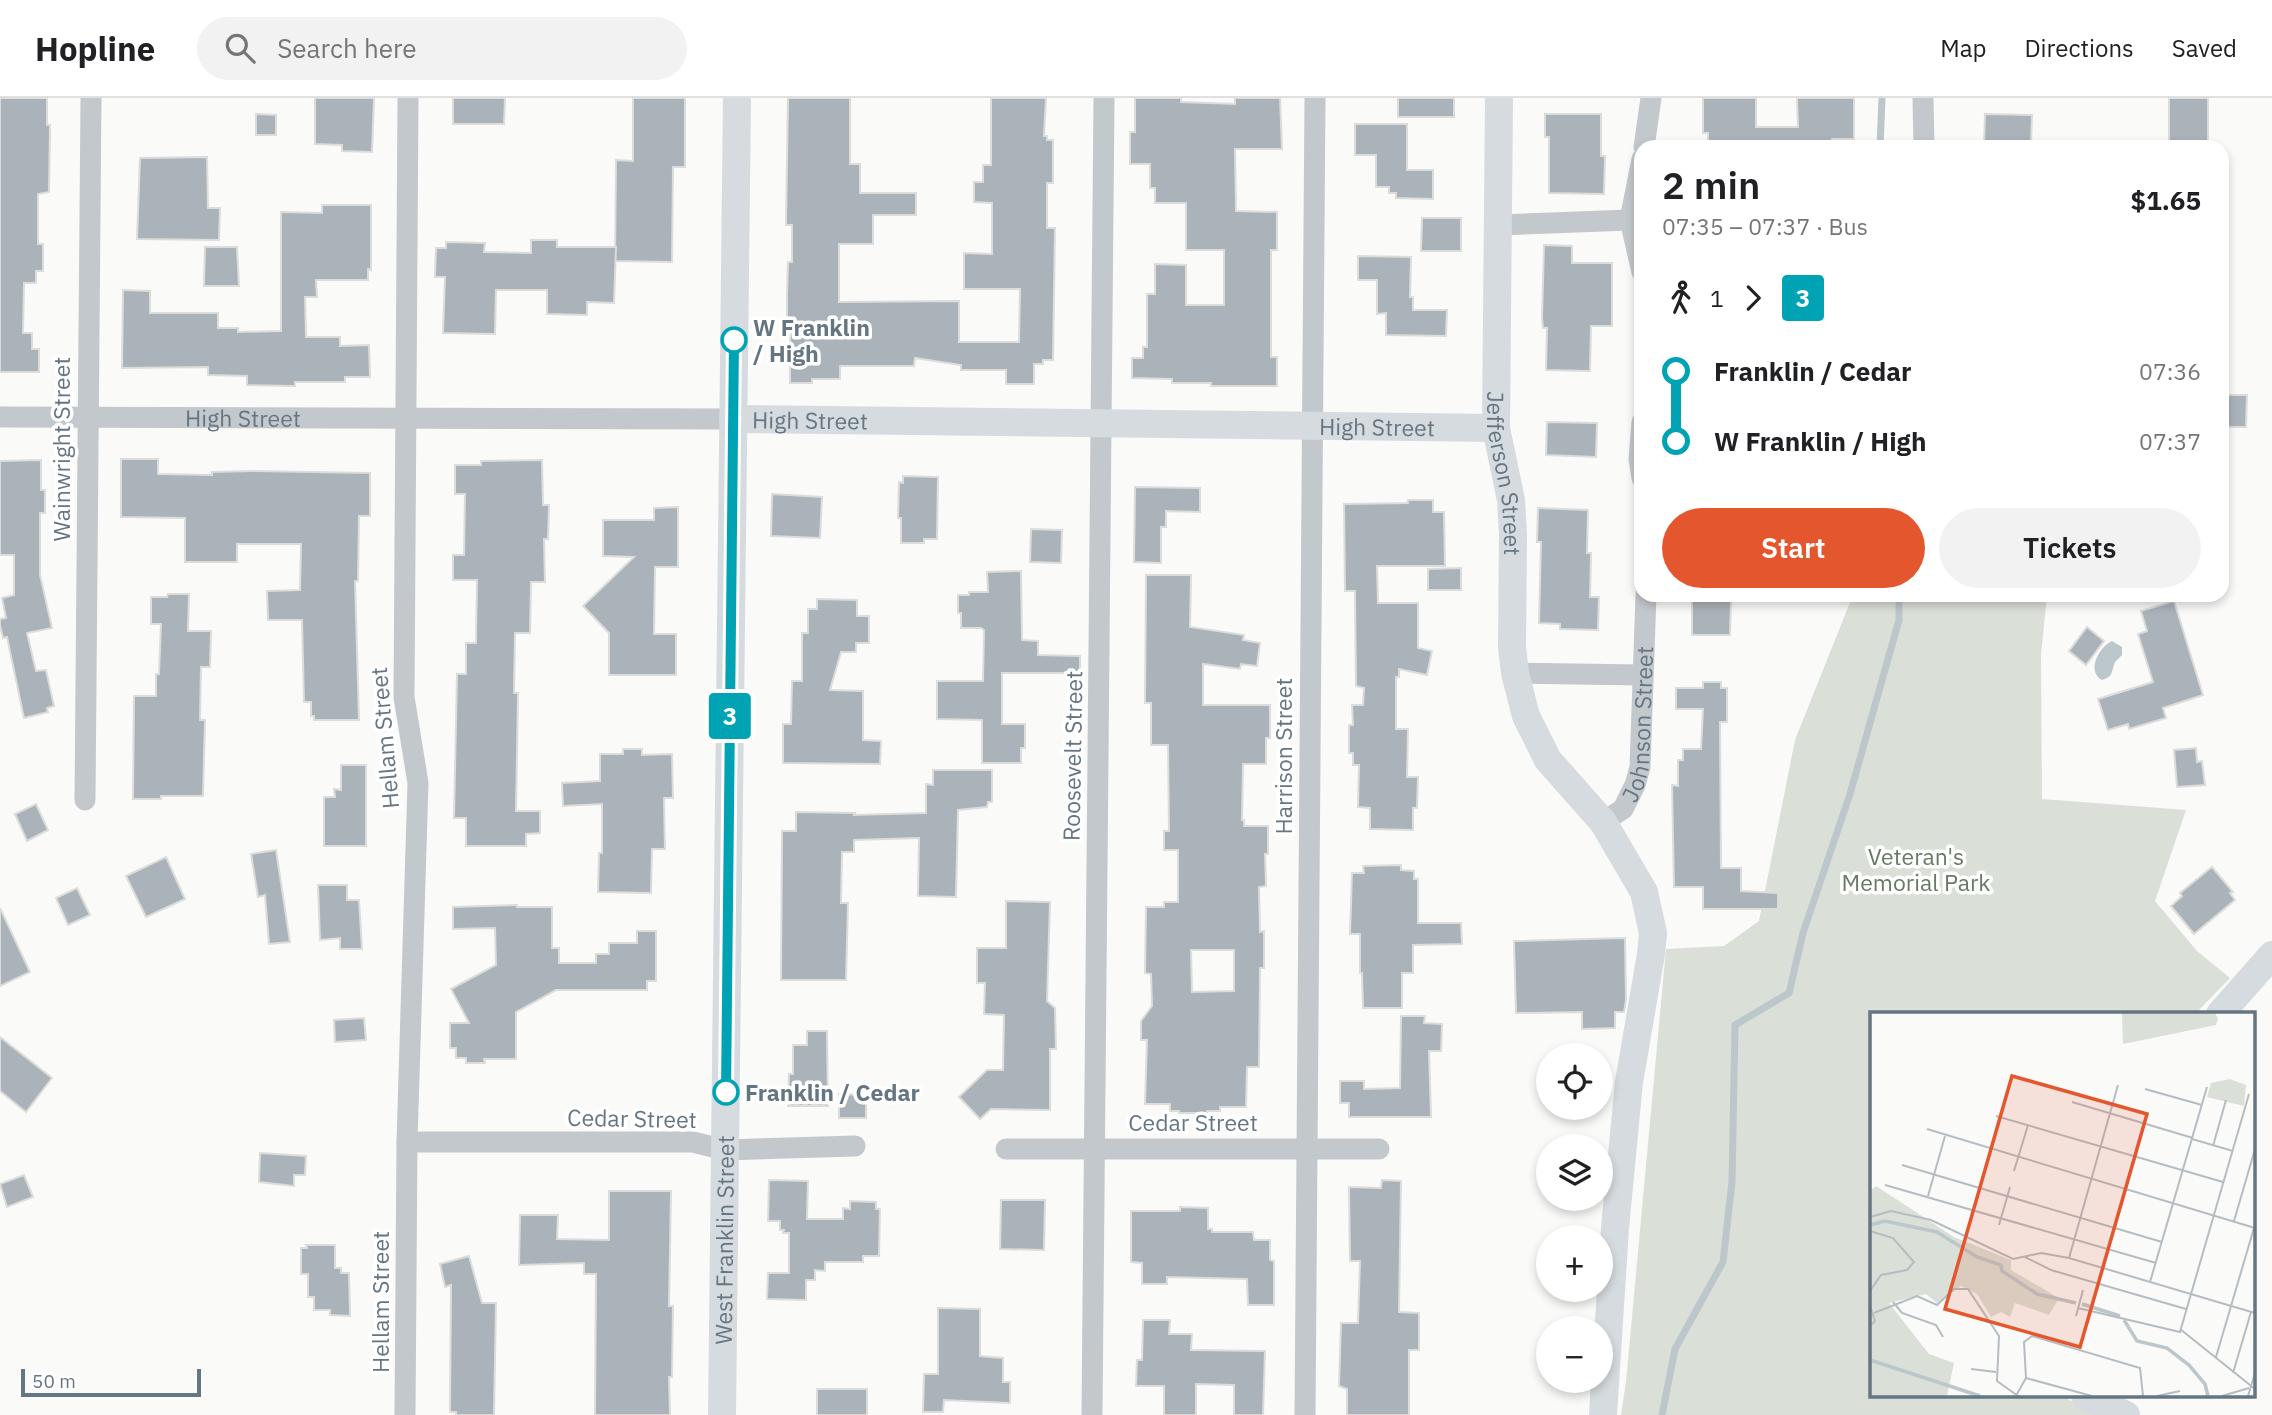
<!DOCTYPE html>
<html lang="en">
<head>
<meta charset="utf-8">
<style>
	body { margin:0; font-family:"IBM Plex Sans",sans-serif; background:#f2f2f2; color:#202124; height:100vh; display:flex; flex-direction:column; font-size:26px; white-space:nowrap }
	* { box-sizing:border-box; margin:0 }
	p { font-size:23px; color:#757577 }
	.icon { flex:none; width:38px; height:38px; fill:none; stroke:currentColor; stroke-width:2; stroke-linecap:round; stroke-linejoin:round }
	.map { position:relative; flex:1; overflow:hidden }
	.panel { position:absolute; left:1634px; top:42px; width:595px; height:462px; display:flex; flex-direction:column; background:#fff; border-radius:21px; box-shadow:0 4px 10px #0003 }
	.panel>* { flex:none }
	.badge { padding:0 14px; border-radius:5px; font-size:24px; line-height:46px }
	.fabs { position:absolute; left:1536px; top:945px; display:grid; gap:14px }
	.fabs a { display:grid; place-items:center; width:77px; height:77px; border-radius:50%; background:#fff; box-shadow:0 4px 10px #0003; font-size:35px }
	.scale { position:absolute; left:21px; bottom:18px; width:180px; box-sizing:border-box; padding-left:7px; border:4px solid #657683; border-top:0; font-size:19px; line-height:24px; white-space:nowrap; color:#657683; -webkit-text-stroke:5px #fff; paint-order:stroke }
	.map>.badge { position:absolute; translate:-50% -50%; box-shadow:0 0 0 4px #fff }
	.legs { display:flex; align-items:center; gap:10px; height:77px; padding:0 28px; font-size:23px }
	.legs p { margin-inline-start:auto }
	.head { display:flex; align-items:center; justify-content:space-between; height:119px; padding:0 28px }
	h1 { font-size:38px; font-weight:600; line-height:52px }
	.button { display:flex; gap:14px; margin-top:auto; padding:14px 28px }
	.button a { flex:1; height:80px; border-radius:42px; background:#e4572e; color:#fff; font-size:28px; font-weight:600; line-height:80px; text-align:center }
	.button a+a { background:#f2f2f2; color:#202124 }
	ul { padding:0 28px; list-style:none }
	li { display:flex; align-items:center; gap:24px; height:70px; font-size:26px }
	li i { display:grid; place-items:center; width:10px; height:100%; margin:0 9px; background:currentColor }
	li i::after { content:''; width:18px; height:18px; margin:-9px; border:5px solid; border-radius:50%; background:#fff }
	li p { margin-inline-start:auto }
	li:first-child i { background:linear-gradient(#0000 50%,currentColor 0) }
	li:last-child i { background:linear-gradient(currentColor 50%,#0000 0) }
	header { display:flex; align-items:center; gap:42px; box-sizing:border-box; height:98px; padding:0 35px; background:#fff; border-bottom:2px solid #e0e0e0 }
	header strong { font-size:33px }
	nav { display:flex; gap:38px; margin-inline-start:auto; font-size:24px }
	.search { width:490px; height:63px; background:#f2f2f2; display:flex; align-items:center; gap:18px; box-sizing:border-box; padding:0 24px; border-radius:38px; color:#757577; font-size:26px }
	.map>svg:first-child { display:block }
	.green { fill:#dadfd7 }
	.water { fill:#bbc7cb }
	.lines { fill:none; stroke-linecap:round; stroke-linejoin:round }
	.stream { stroke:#bbc7cb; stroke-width:7 }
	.building { fill:#aab3b9; stroke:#dcdcda; stroke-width:2; fill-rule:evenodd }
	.street { stroke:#c3c8cc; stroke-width:21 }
	.secondary { stroke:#d6dbdf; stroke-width:28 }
	.line-1-casing { stroke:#fff; stroke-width:16 }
	.line-1 { stroke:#00a3b4; stroke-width:10 }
	.stop-1-dot { fill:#fff; stroke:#00a3b4; stroke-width:3.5 }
	.labels { text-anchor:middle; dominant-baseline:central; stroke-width:7; stroke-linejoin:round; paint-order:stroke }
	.stop-label { font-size:23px; font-weight:bold; fill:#657683; stroke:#fff; text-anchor:start }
	.street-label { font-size:23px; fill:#657683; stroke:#fff }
	.park-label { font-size:23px; fill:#687a64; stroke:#fff }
	.inset-river { fill:none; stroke:#bbc7cb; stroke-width:3.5 }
	.inset-road { fill:none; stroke:#b5bdc2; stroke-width:2 }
	.view { fill:#e4572e; fill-opacity:0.15; stroke:#e4572e; stroke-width:3.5 }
	.inset-edge { fill:none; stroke:#657683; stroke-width:3.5 }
</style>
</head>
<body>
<header>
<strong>Hopline</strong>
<div class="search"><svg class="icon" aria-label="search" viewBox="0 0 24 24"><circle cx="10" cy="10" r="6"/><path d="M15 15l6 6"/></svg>Search here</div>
<nav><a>Map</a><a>Directions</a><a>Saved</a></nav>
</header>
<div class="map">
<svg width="2272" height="1317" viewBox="0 0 2272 1317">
	<rect width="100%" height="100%" fill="#fafaf8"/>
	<polygon class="green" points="1853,497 2047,497 2041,557 2042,701 2186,712 2155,803 2197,853 2230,880 2195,916 1871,916 1871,1298 2063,1298 2094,1317 1621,1317 1626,1284 1666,851 1724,848 1759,823 1795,642"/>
	<path class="water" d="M2112,543L2122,549V557L2115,564C2111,574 2114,578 2102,582C2086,573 2099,549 2112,543Z"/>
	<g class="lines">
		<g class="stream">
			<polyline points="1880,49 1882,0"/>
			<polyline points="1662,1317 1675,1251 1723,1164 1732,1084 1735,927 1789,895 1803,835 1850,696 1899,522 1899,497"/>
		</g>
	</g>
	<g class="building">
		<polygon points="0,0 47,0 47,27 50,27 49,94 38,96 38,146 43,146 43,173 36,173 36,185 24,185 23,235 32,235 32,251 39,251 39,274 0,274"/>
		<polygon points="315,0 374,0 372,54 342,53 342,47 315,46"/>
		<polygon points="453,0 505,0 504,26 453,26"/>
		<polygon points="633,0 685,0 685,69 673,69 672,164 615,163 616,62 633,63"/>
		<polygon points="788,0 850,0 850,66 860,66 860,95 916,95 916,117 873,117 873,146 839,146 839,204 959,203 959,244 1019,244 1020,191 964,191 964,155 992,156 992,105 974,104 974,84 983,84 983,67 991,67 991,0 1046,0 1044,38 1047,38 1047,42 1053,42 1053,85 1047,85 1047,130 1055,130 1053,262 1043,262 1043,266 1034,266 1034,286 1006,286 1006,272 961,272 961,267 915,260 914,268 840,268 840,281 812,281 812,285 790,285 790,224 787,224 787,198 788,164 792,164 792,127 786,127"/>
		<polygon points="1135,0 1181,0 1181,4 1235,6 1235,0 1280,0 1282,51 1235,51 1236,113 1277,114 1277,152 1271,152 1271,259 1277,259 1277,288 1211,288 1211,285 1172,285 1172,281 1132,280 1132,260 1143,260 1143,249 1147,249 1147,196 1155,196 1155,166 1186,167 1186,207 1224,207 1224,152 1186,152 1186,105 1155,105 1155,90 1150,90 1150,66 1130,66 1130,34 1135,34"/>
		<rect x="1398" y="0" width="56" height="19"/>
		<polygon points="1703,0 1756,0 1756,29 1798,29 1797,0 1854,0 1854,41 1832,41 1832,49 1708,49 1708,35 1703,35"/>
		<rect x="2169" y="0" width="39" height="47"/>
		<polygon points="256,16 276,17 276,37 256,37"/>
		<polygon points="1545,16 1601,16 1601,58 1605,58 1604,96 1549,95 1549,39 1545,39"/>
		<polygon points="1985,16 2032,17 2031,48 1984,46"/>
		<polygon points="1355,26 1407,26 1407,72 1433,72 1433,101 1396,100 1396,95 1389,95 1389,89 1376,89 1376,57 1355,57"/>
		<polygon points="207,59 208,110 220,110 219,142 137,141 140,60"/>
		<polygon points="322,107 371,107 371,172 368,171 368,182 316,182 317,199 305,199 306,239 340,239 340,248 369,247 370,279 345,279 345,284 295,284 295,288 247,287 247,278 208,277 208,269 122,270 123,192 150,193 150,215 218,215 218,230 238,230 238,234 281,233 281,114 322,115"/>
		<polygon points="1422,120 1461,120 1461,153 1421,153"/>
		<polygon points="531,142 557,142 557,149 616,149 614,205 587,204 587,217 547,216 547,192 496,192 495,236 443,235 445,179 435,179 436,150 446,150 446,144 485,145 484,154 531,155"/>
		<polygon points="1544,147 1572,148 1572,165 1612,165 1612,228 1591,228 1590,273 1546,272 1547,230 1543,230 1542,220"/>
		<polygon points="205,149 237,149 239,188 204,188"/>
		<polygon points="1358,158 1411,159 1410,199 1413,199 1413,212 1447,212 1446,238 1386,237 1386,215 1377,216 1377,182 1358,182"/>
		<polygon points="2222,297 2247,297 2246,329 2222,329"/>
		<polygon points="1547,324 1597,325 1596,359 1546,357"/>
		<polygon points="121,361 158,361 158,376 212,377 212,374 252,373 370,375 370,418 359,418 358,483 355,483 359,622 314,622 314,618 311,618 311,604 304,604 302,522 268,522 267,493 300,492 301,446 237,446 237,464 185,464 185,420 121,419"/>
		<polygon points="41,362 41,392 45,392 45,415 40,415 40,477 52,530 27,535 36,573 46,572 54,608 47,610 48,614 24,620 7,539 3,540 0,527 0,521 6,520 2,500 14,497 14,457 0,457 0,363"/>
		<polygon points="542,362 543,407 549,407 548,441 544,441 545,484 531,484 530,535 515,535 514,595 518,595 516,713 540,713 540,735 526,736 526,748 466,748 466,720 454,720 457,576 466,576 466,545 476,545 477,482 453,482 453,457 464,457 465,396 455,396 455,367 481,367 481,363"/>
		<polygon points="903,378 938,379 937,441 924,441 924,445 901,445 901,420 898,420 899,384 903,385"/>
		<polygon points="1135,389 1200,390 1200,414 1166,413 1166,429 1161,429 1161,465 1134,464"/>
		<polygon points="772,396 822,399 820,440 771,438"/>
		<polygon points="1408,402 1433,402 1433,414 1444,414 1445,468 1377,468 1378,505 1418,505 1418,550 1432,553 1427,577 1399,571 1399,579 1396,579 1396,631 1408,631 1407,679 1418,679 1417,710 1413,710 1413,732 1370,731 1370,710 1358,709 1359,667 1353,667 1353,655 1349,655 1349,627 1353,627 1352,607 1363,607 1364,590 1356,588 1355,493 1345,493 1344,406 1408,405"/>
		<polygon points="678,409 678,469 655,469 654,536 676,536 676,577 609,577 609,535 583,508 634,459 603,458 603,422 654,422 654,410"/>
		<polygon points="1538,410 1588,412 1587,455 1591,455 1590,499 1599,499 1598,532 1560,531 1560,526 1539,525 1541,444 1537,444"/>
		<polygon points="1031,431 1062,432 1061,465 1030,464"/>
		<polygon points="1461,470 1461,492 1428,492 1428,471"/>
		<polygon points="1021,473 1022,542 1038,543 1038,557 1080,558 1080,575 1002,575 1002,626 1025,626 1025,650 1021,650 1021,665 982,665 982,622 937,621 937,583 983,583 984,532 981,530 961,530 961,515 958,515 958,497 969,497 969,494 988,494 987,474"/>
		<path d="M1146,477H1191L1190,529L1244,537L1243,542L1260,545L1257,568L1241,566L1240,571L1203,566V607H1270V640H1266V666H1243L1242,722H1244V728H1268V756H1265L1266,788L1259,789L1260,834L1264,833V870H1260L1259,969H1247L1246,1009H1220V1013H1207V1015H1179V1013H1170V1006H1145L1147,942H1141V923L1152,908L1151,876L1145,875L1146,809H1164V804H1178V752H1164V733H1169L1168,647H1151V605H1145ZM1191,852H1234V893L1192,894Z"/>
		<polygon points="168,496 189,496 188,533 211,533 210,569 201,569 200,622 205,622 203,698 161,698 161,701 133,701 134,598 156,598 156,576 159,576 161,526 151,526 151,499 167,499"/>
		<polygon points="817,501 857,502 857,518 869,518 869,545 856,545 856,554 841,554 830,592 863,593 863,642 881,643 880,666 783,665 783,626 791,626 792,583 802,583 802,535 808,535 808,511 817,511"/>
		<polygon points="1692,501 1731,501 1730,537 1692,537"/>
		<polygon points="2174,503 2203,597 2163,610 2166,620 2129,631 2128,626 2108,632 2098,601 2153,584 2138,536 2147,533 2141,513"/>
		<polygon points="2087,529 2104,543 2086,567 2069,553"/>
		<polygon points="1703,584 1721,584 1721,590 1727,590 1727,624 1720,624 1721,770 1741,770 1741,793 1778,795 1778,811 1703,811 1703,789 1674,789 1672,687 1678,688 1678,662 1683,662 1683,651 1701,651 1703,611 1676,611 1676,590 1703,590"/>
		<polygon points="2196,650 2197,664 2202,663 2205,687 2177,689 2174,652"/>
		<polygon points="623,651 642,651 642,657 672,656 673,700 664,700 665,751 652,751 651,795 598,794 599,755 602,755 602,706 563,708 562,685 600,683 600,656 623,656"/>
		<polygon points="341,667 366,667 366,748 324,748 324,699 335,699 334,691 341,692"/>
		<polygon points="933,672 992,672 992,704 988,704 987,709 958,712 956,799 918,798 919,740 854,742 854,754 842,754 841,805 848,805 846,882 781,882 782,733 796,733 796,714 855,715 854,717 926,715 926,686 933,687"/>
		<polygon points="36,706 48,732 27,743 15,716"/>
		<polygon points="276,752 290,844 269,846 265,797 258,799 251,756"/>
		<polygon points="166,759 185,801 146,819 126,778"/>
		<polygon points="1401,767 1401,772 1414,773 1414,781 1418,781 1418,825 1461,825 1462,846 1413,847 1413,875 1402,875 1402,910 1363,910 1362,875 1360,875 1360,836 1350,836 1352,775 1364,775 1363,768"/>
		<polygon points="2212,769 2233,794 2230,795 2235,802 2194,836 2171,808 2182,798 2180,795"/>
		<polygon points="318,787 347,787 347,802 359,802 362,851 340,851 340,840 320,842"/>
		<polygon points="77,790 90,817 68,827 56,800"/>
		<polygon points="1006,803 1050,804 1047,903 1055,910 1056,951 1050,951 1050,1012 991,1011 980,1021 959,999 987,972 1003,972 1004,917 984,916 985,885 977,885 977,850 1006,850"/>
		<polygon points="517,807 517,809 552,809 552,850 559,850 559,865 596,865 596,856 609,856 609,845 637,845 637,833 656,833 656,883 647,883 647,892 556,892 516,914 516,961 484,961 485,965 466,965 466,960 456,960 456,950 450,950 450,925 469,925 451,891 496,867 495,830 453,831 453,809"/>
		<polygon points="0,810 30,874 0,888"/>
		<polygon points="1625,840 1626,902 1624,914 1615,914 1615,930 1582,931 1582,914 1516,915 1514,843"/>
		<polygon points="1401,918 1425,918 1424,925 1442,926 1441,953 1429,953 1431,1019 1349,1019 1349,1005 1340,1005 1340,983 1364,983 1364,991 1400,990"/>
		<polygon points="364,920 366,942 335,944 334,922"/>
		<polygon points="807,933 827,933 828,1008 788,1008 789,976 793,976 793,947 807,947"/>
		<polygon points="0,939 52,980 26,1014 0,993"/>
		<polygon points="839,996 866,997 866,1020 839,1020"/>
		<polygon points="260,1055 306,1058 305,1077 294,1077 294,1088 259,1084"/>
		<polygon points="24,1077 33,1099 7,1109 0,1086"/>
		<polygon points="769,1082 808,1083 807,1121 843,1121 843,1110 850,1111 850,1103 876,1104 876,1111 880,1111 879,1158 863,1158 863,1164 825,1164 825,1173 815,1172 815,1182 806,1182 806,1202 767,1201 768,1175 789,1175 789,1135 783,1135 784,1132 780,1132 780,1123 768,1123"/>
		<polygon points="1382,1082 1401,1083 1399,1214 1419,1215 1419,1252 1409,1252 1409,1317 1347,1317 1347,1291 1339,1288 1341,1225 1358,1225 1360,1163 1350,1163 1349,1089 1381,1090"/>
		<polygon points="609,1093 671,1093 669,1208 673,1208 672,1279 669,1279 670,1317 595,1317 596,1176 584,1176 584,1165 519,1167 520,1117 558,1117 557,1141 609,1142"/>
		<polygon points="1001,1102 1045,1102 1044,1152 1000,1151"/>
		<polygon points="1180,1109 1208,1110 1208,1131 1212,1131 1212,1134 1253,1134 1254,1142 1270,1142 1270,1162 1274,1163 1274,1207 1248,1207 1247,1181 1167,1179 1167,1186 1142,1186 1142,1165 1131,1164 1131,1113 1180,1113"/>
		<polygon points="306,1147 335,1147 335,1170 341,1170 341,1175 349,1175 350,1218 330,1217 330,1212 314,1212 314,1199 308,1199 308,1176 301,1176 301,1150 307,1150"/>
		<polygon points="469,1158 482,1205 496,1205 494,1317 456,1317 456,1314 450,1314 451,1187 445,1189 440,1166"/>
		<polygon points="938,1210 980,1211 980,1258 1003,1260 1003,1284 1010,1284 1010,1305 944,1302 943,1314 923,1314 924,1276 938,1276"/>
		<polygon points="1143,1222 1170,1222 1169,1236 1192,1236 1191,1252 1265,1253 1263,1317 1234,1317 1234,1287 1196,1286 1196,1317 1164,1317 1164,1288 1136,1288 1137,1262 1142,1262"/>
		<rect x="817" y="1291" width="50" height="26"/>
	</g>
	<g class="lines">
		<g class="street">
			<polyline points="1923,0 1924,49"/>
			<polyline points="1644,49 1651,0"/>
			<polyline points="1642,61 1630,122 1642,174"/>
			<polyline points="1498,127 1630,122"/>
			<path id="s1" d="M0,319L733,321"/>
			<polyline points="1642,324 1639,361 1642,380"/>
			<polyline points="1515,575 1642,577"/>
			<polyline points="85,702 91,0"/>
			<path id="s2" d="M1603,724L1623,711L1635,687L1640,669L1646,497"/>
			<polyline points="407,1044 693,1044 725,1052 855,1048"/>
			<polyline points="1006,1051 1379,1051"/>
			<polyline points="405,1317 407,1044 418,685 404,599 408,0"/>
			<polyline points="1092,1317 1104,0"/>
			<polyline points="1305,1317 1315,0"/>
		</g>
		<g class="secondary">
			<path id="s3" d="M1499,0L1496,330L1511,402L1513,437L1512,549L1515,575L1526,618L1548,662L1603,724L1644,794L1653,835L1651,856L1629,984L1615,1130L1603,1317"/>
			<path id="s4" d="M733,321L1496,330"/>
			<polyline points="2220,916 2272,857"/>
			<polyline points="2085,1298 2126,1317"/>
			<path id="s5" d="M722,1317L737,0"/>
		</g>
	</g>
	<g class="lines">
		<g class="line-1-casing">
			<polyline id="line-1" points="726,994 734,242"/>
		</g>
		<use href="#line-1" class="line-1"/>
	</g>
	<g class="stop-1-dot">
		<circle cx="734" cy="242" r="12"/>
		<circle cx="726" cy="994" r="12"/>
	</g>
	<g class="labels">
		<g class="stop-label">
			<text x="753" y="229">W Franklin<tspan x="753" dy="26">/ High</tspan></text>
			<text x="745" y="994">Franklin / Cedar</text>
		</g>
		<g class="street-label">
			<text stroke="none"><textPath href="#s1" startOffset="243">High Street</textPath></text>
			<text stroke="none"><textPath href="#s4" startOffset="77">High Street</textPath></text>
			<text stroke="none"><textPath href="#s4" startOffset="644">High Street</textPath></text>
			<text transform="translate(61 351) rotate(-90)">Wainwright Street</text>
			<text stroke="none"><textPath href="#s3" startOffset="376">Jefferson Street</textPath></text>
			<text stroke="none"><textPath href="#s2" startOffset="112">Johnson Street</textPath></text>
			<text transform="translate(384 640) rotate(-95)">Hellam Street</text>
			<text transform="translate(1072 658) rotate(-89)">Roosevelt Street</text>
			<text transform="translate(1283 658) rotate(-90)">Harrison Street</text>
			<text transform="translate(632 1020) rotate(1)">Cedar Street</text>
			<text x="1193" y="1024">Cedar Street</text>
			<text stroke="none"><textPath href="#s5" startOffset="175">West Franklin Street</textPath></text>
			<text transform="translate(380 1204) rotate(-90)">Hellam Street</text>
		</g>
		<g class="park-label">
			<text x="1916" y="758">Veteran's<tspan x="1916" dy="26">Memorial Park</tspan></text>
		</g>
	</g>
	<g transform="translate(1870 914)">
		<rect width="385" height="385" fill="#fafaf8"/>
		<path d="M252,1H345L348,7L346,13L253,32ZM360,67L376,73L374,94L337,85L341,71ZM6,174L84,225L141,248V258L189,286L179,303L145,291L140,305L131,300L121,305L107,282L91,274L67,291L56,282L19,291L59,342L84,351L77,384H0V179Z" fill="#dadfd7"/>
		<path class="inset-river" d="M0,213L15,209L67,220L107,245L131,253L132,259L167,282L206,291M212,292L250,304M254,308L267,329L297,336L319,353L335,372L338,384M0,348L110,384"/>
		<path class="inset-road" d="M275,77L332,93M202,90L323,126M126,104L353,170M57,117L385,216M322,127L363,139M343,134L356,88M32,153L292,230M144,159L158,113M15,173L286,251M58,184L75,124M0,205L21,199L61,208L143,247L171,241L199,246L385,301M364,209L385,137M129,213L140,175M0,219L23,226L44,250L37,258L11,263L0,279M155,245L181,258L316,297M199,246L248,73M280,270L337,75M23,290L32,301L66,313L73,325M0,294L5,309L0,314M208,296L310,320L379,82M4,301L47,284L67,293L84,277H98L129,324L127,369L148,384M206,304L213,278M310,317L385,377M346,345L384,216M101,357L126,360M363,361L381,300M156,366L222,384M147,382L156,366L154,330L162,324L270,356L273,384M287,384L310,379M352,384L379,376M378,384L385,361"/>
		<path class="view" d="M142,64L277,102L210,335L75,297Z"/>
		<rect width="385" height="385" class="inset-edge"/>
	</g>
</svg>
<div class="fabs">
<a><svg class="icon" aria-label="locate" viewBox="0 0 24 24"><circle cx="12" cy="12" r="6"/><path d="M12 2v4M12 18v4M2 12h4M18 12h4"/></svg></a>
<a><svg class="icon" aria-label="layers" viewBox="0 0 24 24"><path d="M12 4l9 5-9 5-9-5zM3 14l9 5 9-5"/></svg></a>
<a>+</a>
<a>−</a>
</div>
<div class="scale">50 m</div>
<b class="badge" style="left:730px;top:618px;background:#00a3b4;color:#fff">3</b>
<section class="panel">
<div class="head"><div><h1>2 min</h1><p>07:35 – 07:37 · Bus</p></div><b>$1.65</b></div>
<div class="legs"><svg class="icon" aria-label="walk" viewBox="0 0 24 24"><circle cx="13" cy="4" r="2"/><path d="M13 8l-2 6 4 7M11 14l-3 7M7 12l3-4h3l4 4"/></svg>1<svg class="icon" aria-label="forward" viewBox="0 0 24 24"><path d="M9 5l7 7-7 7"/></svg><b class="badge" style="background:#00a3b4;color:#fff">3</b></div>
<ul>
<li><i style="color:#00a3b4"></i><b>Franklin / Cedar</b><p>07:36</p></li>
<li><i style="color:#00a3b4"></i><b>W Franklin / High</b><p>07:37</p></li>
</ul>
<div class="button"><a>Start</a><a>Tickets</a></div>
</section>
</div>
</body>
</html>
